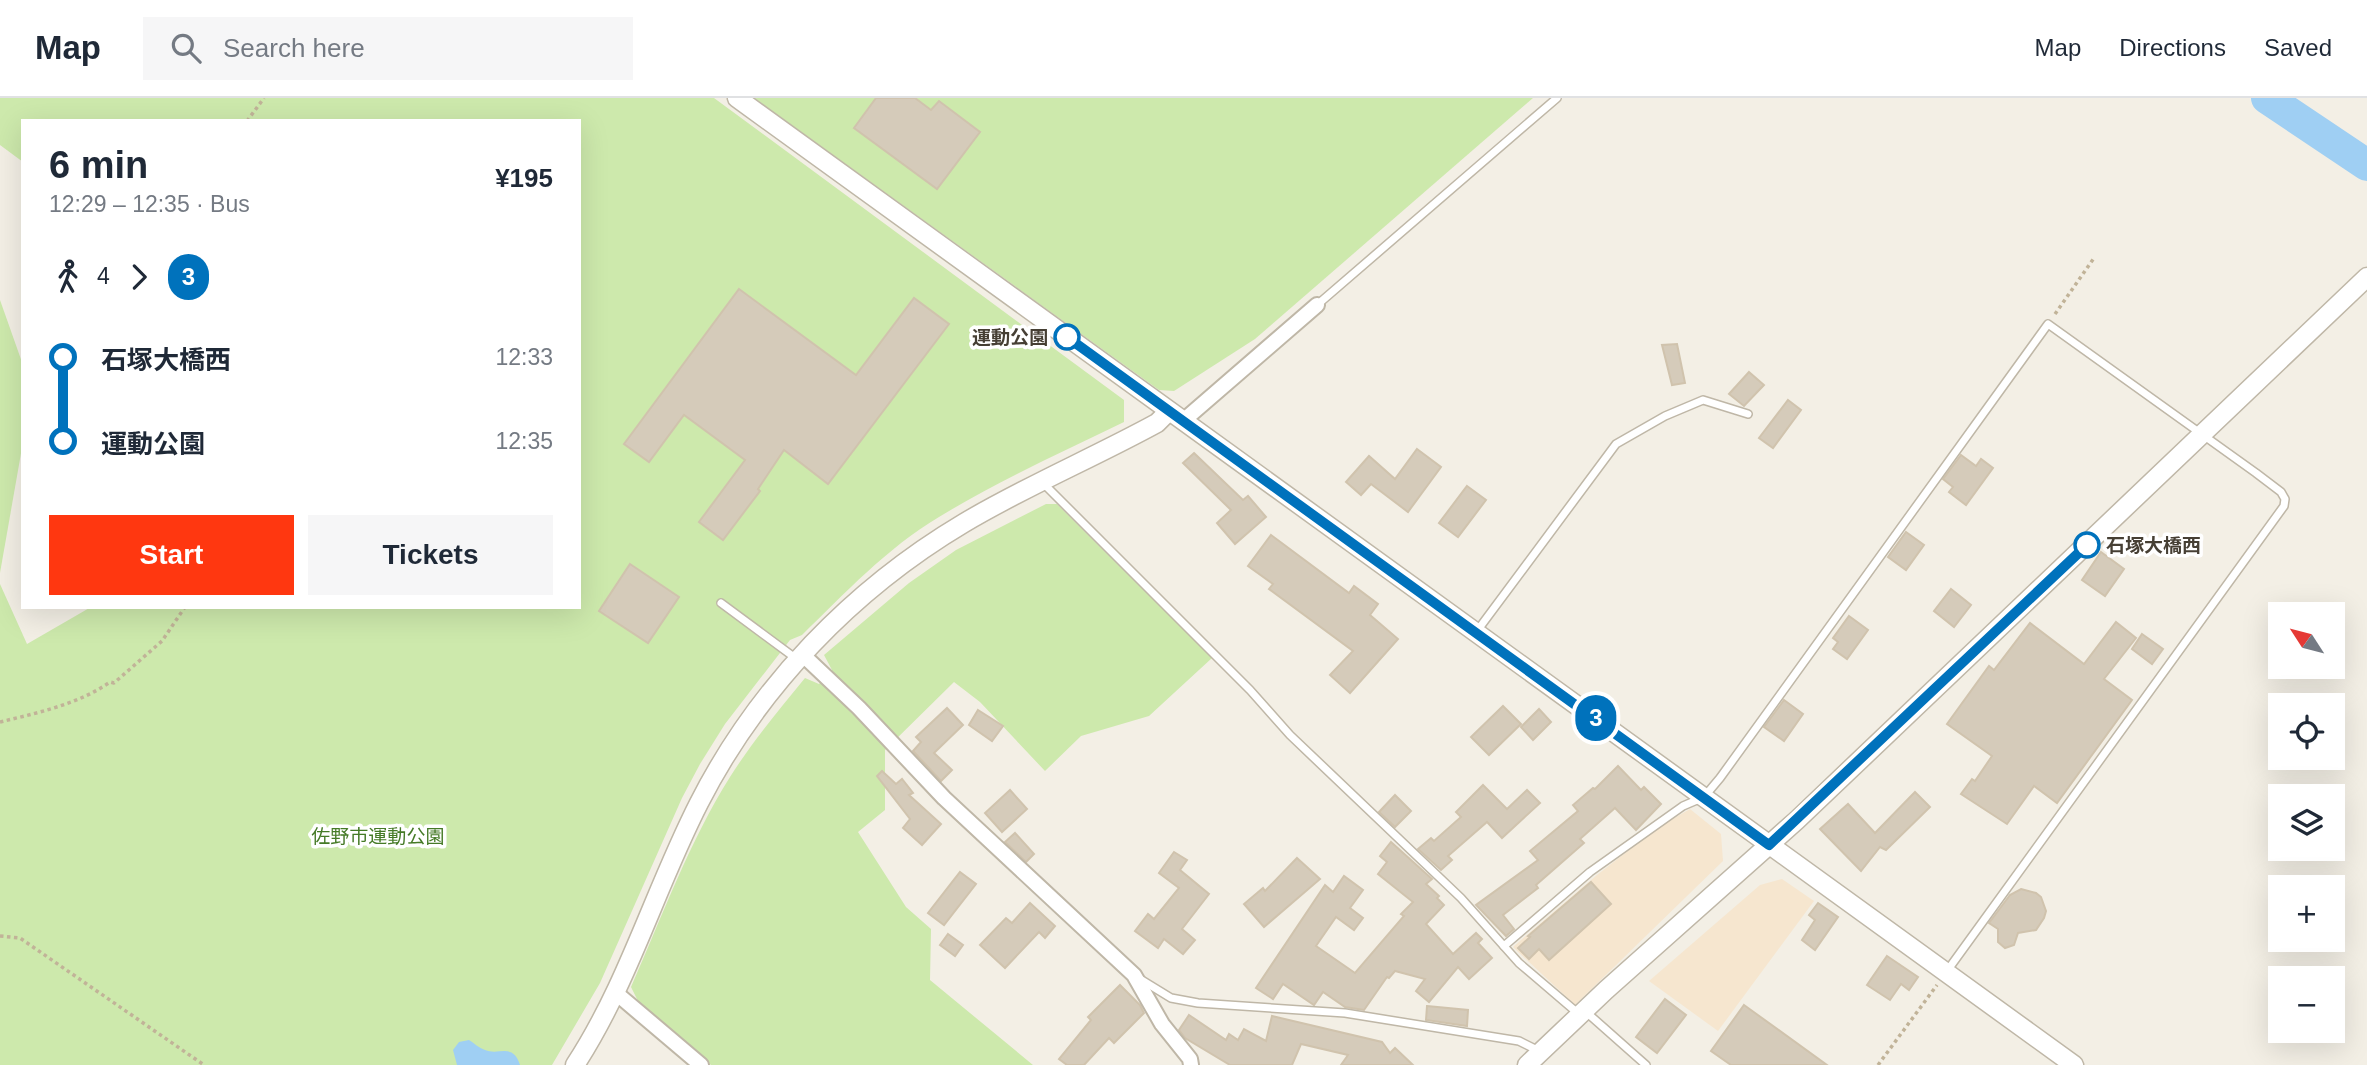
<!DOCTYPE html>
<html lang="en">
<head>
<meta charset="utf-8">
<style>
	body { margin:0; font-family:Helvetica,"Noto Sans JP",sans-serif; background:#f6f6f7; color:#1f2937; height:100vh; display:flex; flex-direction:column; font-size:26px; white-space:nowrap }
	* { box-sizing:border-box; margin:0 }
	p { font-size:23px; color:#747a83 }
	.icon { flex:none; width:38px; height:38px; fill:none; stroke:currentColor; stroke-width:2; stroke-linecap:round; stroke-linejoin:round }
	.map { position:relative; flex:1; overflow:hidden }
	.panel { position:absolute; left:21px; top:21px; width:560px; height:490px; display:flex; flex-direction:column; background:#fff; border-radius:0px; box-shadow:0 7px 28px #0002 }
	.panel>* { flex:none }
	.badge { padding:0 14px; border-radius:23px; font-size:24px; line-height:46px }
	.needle { width:46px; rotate:306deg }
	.controls { position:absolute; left:2268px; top:504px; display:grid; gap:14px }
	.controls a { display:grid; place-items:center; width:77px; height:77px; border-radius:0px; background:#fff; box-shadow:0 7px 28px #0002; font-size:35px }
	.map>.badge { position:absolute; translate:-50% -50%; box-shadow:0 0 0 4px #fff }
	.legs { display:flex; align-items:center; gap:10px; height:77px; padding:0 28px; font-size:23px }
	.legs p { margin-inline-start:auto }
	.summary { display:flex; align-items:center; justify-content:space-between; height:119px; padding:0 28px }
	h1 { font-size:38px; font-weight:800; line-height:52px }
	.primary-button { display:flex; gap:14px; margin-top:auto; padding:14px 28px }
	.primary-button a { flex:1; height:80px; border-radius:0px; background:#ff3710; color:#fff; font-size:28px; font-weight:800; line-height:80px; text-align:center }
	.primary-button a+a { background:#f6f6f7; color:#1f2937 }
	ul { padding:0 28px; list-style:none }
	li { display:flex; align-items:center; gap:24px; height:84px; font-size:26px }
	li i { display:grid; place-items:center; width:10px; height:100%; margin:0 9px; background:currentColor }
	li i::after { content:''; width:18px; height:18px; margin:-9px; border:5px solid; border-radius:50%; background:#fff }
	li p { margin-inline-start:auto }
	li:first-child i { background:linear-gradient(#0000 50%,currentColor 0) }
	li:last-child i { background:linear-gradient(currentColor 50%,#0000 0) }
	header { display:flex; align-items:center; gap:42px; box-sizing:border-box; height:98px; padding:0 35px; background:#fff; border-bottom:2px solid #e0e1e3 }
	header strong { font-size:33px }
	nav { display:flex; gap:38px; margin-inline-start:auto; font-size:24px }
	.search { width:490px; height:63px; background:#f6f6f7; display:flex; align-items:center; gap:18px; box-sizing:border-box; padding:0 24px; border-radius:0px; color:#747a83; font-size:26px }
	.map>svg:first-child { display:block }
	.commercial { fill:#f6e6cf }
	.green { fill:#cde9ac }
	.water { fill:#9fcff3 }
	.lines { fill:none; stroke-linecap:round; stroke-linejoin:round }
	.river { stroke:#9fcff3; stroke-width:32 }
	.building { fill:#d5cbba; stroke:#d0c3ad; stroke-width:2 }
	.service-casing { stroke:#bfb7a7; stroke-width:10 }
	.minor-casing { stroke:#bfb7a7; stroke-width:18 }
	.tertiary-casing { stroke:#bfb7a7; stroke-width:21 }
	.path { stroke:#c1b398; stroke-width:3.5; stroke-dasharray:3.5 3.5; stroke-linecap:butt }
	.service { stroke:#fff; stroke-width:7 }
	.minor { stroke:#fff; stroke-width:14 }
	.tertiary { stroke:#fff; stroke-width:18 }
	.line-1-casing { stroke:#fff; stroke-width:16 }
	.line-1 { stroke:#0072bc; stroke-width:10 }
	.stop-1-dot { fill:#fff; stroke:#0072bc; stroke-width:3.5 }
	.labels { text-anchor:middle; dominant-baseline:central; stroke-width:7; stroke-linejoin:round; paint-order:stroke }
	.stop-label { font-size:19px; font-weight:bold; fill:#463f34; stroke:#fff; text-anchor:end }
	.park-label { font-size:19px; fill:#457a26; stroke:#fff }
</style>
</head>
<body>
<header>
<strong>Map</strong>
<div class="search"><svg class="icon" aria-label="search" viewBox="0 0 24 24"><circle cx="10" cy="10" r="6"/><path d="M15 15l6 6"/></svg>Search here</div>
<nav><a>Map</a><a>Directions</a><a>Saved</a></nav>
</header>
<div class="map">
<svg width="2367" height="967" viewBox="0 0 2367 967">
	<rect width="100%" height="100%" fill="#f3efe5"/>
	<g class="commercial">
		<polygon points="1690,711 1721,736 1723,763 1575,907 1513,849 1597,777 1657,730"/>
		<polygon points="1782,781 1814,803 1718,933 1649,883 1760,787"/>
	</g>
	<g class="green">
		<path d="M0,0H714L1124,302V324C1062,354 998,383 939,419C887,450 845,495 802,537L790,542L725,626L700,666L682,700L600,885L552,967H0V486L27,546L91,509H579V23H23V64L0,47Z"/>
		<polygon points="754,0 1533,0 1255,241 1174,293 1159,292"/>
		<polygon points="0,202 23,267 23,344 0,475"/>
		<path d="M1046,406H1057L1212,560L1149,618L1081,638L1045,673L980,604L954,584L885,652V712L858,734L906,809L931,831L930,882L1033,967H711L638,903L631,889C662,819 689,744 730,679C752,644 779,612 805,580L819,586L832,572L824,557L909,485L956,452Z"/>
	</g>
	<path class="water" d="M469,942C474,945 479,950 485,952C499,958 513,944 520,967H457L453,952L459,944Z"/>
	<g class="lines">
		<polyline class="river" points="2267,0 2367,67"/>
	</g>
	<g class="building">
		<polygon points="876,0 915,0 931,12 939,3 980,34 937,91 854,30"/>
		<polygon points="739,191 856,277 914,200 949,226 828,386 784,352 758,391 760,393 723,442 699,424 745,362 684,317 649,364 624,346"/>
		<polygon points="1677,246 1685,285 1672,287 1662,247"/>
		<polygon points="1749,274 1764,287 1744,308 1729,296"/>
		<polygon points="1788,302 1801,312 1773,350 1759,340"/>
		<polygon points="1417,351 1441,369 1408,414 1371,386 1361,397 1346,384 1369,358 1395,381"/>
		<polygon points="1194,355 1243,402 1248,398 1266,419 1235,446 1217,425 1231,412 1183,365"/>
		<polygon points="1961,357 1976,368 1981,361 1993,370 1966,407 1949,394 1953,389 1943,381"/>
		<polygon points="1467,388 1486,402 1458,439 1439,425"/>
		<polygon points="1906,434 1924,447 1906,472 1888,459"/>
		<polygon points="1271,437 1349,495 1354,488 1378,506 1370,517 1398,541 1350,595 1330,577 1353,553 1269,491 1273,486 1248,468"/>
		<polygon points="2101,454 2124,471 2105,498 2082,482"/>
		<polygon points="630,466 679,499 648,545 599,513"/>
		<polygon points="1951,491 1971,507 1954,529 1934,513"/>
		<polygon points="1849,518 1868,532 1847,561 1833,551 1838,544 1833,540"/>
		<polygon points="2116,524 2136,540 2104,581 2132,602 2057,705 2034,688 2007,726 1961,696 1972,681 1975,683 1992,658 1947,626 1989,568 1994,572 2030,525 2084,566"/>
		<polygon points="2142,536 2163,551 2152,566 2132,551"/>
		<polygon points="1784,602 1803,616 1784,643 1764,629"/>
		<polygon points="1503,608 1521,626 1489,657 1471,639"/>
		<polygon points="947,610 963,627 934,655 952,672 941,683 913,653 921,644 916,639"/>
		<polygon points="1539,611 1551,624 1533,642 1521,629"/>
		<polygon points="978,612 1003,628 992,643 969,627"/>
		<polygon points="1618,668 1641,692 1644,689 1661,706 1636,732 1615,710 1580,741 1584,745 1536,787 1538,790 1503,817 1514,831 1506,838 1476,807 1538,762 1530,753 1578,713 1573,707 1593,690 1595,691"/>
		<polygon points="882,673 896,686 902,681 913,695 909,697 941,726 922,747 903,730 910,721 877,678"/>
		<polygon points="1483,687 1507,711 1527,692 1540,705 1502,740 1487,724 1448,758 1452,762 1441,772 1418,751 1431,740 1434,743 1461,719 1456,714"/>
		<polygon points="1010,692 1027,711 1002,734 985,715"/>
		<polygon points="1915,694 1930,709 1886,752 1880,749 1861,773 1820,731 1848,706 1875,735"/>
		<polygon points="1395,697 1411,713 1395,729 1379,714"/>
		<polygon points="1015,735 1034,756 1026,764 1005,744"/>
		<polygon points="1391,744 1432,781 1426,786 1439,798 1437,800 1444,807 1426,826 1453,856 1476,835 1482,841 1478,845 1492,860 1469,881 1458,869 1429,904 1416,893 1425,881 1395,873 1389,880 1387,879 1364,912 1345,909 1323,894 1314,907 1283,886 1273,901 1256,890 1325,787 1333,794 1344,778 1363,792 1350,810 1363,820 1354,832 1336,819 1316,848 1355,875 1404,818 1401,816 1413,804 1378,776 1387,764 1380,758"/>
		<polygon points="1174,754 1187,762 1180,772 1209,796 1182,831 1195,842 1183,856 1164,841 1158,850 1135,833 1148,816 1154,821 1179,790 1159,775"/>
		<polygon points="1297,760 1320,781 1264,829 1244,806 1263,790 1265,793"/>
		<polygon points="960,774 976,786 944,827 928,815"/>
		<polygon points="1591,784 1611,806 1549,862 1539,851 1529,861 1518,850 1530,839 1528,838"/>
		<polygon points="2021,791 2036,795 2041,799 2046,813 2044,820 2036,832 2018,835 2014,847 2005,850 1998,844 1998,831 1989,825 2010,797"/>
		<polygon points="1030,805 1055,828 1045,840 1039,834 1005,870 980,847 1006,820 1012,825"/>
		<polygon points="1818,805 1838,819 1815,852 1802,842 1815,822 1809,817"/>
		<polygon points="948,836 963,847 955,858 940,847"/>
		<polygon points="1887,858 1918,879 1909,892 1901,886 1890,902 1867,887"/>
		<polygon points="1120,887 1140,907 1144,915 1114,945 1109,940 1084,967 1067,967 1059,961 1091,922 1088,919"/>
		<polygon points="1665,901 1686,917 1657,955 1636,939"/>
		<polygon points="1744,907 1827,967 1731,967 1711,953"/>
		<polygon points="1427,908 1468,912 1467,928 1426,922"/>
		<polygon points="1189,917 1226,942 1229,936 1238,942 1244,931 1266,943 1272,918 1382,944 1390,955 1395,950 1413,967 1341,967 1348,957 1301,946 1292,967 1230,967 1185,940 1179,932"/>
	</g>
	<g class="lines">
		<g class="service-casing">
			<g id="service">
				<polyline points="1317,207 1557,0"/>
				<polyline points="1042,384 1250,592 1290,637 1461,800 1519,865 1580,917"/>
				<polyline points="721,505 798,562"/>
				<polyline points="1477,533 1616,346 1665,318 1703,302 1748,316"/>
				<polyline points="1504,848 1590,774 1683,708 1704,699 1720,680 2048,226 2256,375 2281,394 2285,401 2284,408 1947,873"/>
				<polyline points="1140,881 1171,900 1198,905 1345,915 1519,943 1541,954"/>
				<polyline points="1585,913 1646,967"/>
			</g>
		</g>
		<g class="minor-casing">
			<g id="minor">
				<polyline points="1183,323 1317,207"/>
				<polyline points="803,557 859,610 944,700 1134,877 1162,926 1190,961 1191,967"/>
				<polyline points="616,895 701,967"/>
			</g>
		</g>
		<g class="tertiary-casing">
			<g id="tertiary">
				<polyline points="737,0 2074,967"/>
				<path d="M575,967C628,886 655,791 699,705C758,589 853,491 964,425C1026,388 1093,360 1157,325L1169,313"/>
				<polyline points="1527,967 1606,892 1797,722 2367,179"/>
			</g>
		</g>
		<g class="path">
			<polyline points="247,23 264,0"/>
			<polyline points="2055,216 2094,160"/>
			<path d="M0,624C37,615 79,606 110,584L114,585L162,543L185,509"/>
			<polyline points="0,838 20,840 204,967"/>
			<polyline points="1878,967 1937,887"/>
		</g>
		<use href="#service" class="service"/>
		<use href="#minor" class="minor"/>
		<use href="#tertiary" class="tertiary"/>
	</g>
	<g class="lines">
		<g class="line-1-casing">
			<polyline id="line-1" points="1067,239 1769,747 2087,447"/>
		</g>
		<use href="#line-1" class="line-1"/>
	</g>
	<g class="stop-1-dot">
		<circle cx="1067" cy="239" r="12"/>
		<circle cx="2087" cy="447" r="12"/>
	</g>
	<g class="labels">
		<g class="stop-label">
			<text x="1048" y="239">運動公園</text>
			<text x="2106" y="447" text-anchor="start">石塚大橋西</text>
		</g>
		<g class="park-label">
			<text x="378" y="738">佐野市運動公園</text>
		</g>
	</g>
</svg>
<div class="controls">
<a><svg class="needle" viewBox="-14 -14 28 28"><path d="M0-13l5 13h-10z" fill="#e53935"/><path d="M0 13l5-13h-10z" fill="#747a83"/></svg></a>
<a><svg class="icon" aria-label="locate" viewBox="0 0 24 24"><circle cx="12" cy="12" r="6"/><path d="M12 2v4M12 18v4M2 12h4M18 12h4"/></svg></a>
<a><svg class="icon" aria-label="layers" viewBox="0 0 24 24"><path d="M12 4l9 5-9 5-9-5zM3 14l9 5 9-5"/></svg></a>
<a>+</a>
<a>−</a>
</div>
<b class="badge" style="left:1596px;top:620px;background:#0072bc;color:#fff">3</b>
<section class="panel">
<div class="summary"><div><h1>6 min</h1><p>12:29 – 12:35 · Bus</p></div><b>¥195</b></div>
<div class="legs"><svg class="icon" aria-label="walk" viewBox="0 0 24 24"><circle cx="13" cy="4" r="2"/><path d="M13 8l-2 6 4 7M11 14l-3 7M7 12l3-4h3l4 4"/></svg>4<svg class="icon" aria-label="forward" viewBox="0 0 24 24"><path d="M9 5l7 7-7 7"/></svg><b class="badge" style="background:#0072bc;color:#fff">3</b></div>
<ul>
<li><i style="color:#0072bc"></i><b>石塚大橋西</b><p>12:33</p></li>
<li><i style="color:#0072bc"></i><b>運動公園</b><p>12:35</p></li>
</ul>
<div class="primary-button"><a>Start</a><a>Tickets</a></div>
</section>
</div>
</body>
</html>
